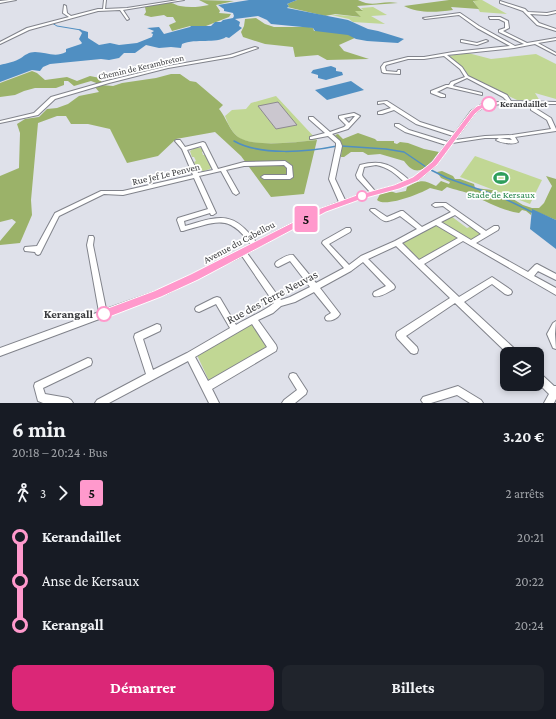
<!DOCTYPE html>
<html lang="fr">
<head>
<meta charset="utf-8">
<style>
	body { margin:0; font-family:"Crimson Pro",serif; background:#20242c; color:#f1f3f6; height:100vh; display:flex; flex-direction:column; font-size:15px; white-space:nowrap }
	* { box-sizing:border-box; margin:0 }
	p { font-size:13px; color:#9ea1a6 }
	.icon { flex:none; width:22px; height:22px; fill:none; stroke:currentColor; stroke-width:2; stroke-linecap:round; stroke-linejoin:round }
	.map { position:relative; height:403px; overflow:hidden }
	.drawer { display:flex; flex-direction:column; background:#171b24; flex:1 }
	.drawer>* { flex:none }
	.badge { padding:0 8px; border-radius:3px; font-size:14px; line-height:26px }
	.controls { position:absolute; left:500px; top:347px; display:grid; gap:8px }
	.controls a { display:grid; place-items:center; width:44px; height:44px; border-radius:8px; background:#171b24; box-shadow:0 2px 6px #0003; font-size:20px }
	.map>.badge { position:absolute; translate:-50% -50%; box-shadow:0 0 0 2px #fff }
	.legs { display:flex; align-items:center; gap:6px; height:44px; padding:0 12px; font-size:13px }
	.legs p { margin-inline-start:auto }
	.summary { display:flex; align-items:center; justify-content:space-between; height:68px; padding:0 12px }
	h1 { font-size:22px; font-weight:700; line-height:30px }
	.primary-button { display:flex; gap:8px; margin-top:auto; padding:8px 12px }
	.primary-button a { flex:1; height:46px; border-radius:8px; background:#db2777; color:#fff; font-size:16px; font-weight:700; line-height:46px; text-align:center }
	.primary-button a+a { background:#20242c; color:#f1f3f6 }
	ul { padding:0 12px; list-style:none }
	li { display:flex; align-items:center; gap:14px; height:44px; font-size:15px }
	li i { display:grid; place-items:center; width:6px; height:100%; margin:0 5px; background:currentColor }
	li i::after { content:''; width:10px; height:10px; margin:-5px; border:3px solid; border-radius:50%; background:#171b24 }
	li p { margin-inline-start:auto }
	li:first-child i { background:linear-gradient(#0000 50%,currentColor 0) }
	li:last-child i { background:linear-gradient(currentColor 50%,#0000 0) }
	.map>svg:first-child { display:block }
	.green { fill:#c1d794 }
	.forest { fill:#9bb269 }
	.water { fill:#508fc2 }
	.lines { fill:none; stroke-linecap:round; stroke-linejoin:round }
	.stream-far1 { stroke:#508fc2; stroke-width:1 }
	.stream { stroke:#508fc2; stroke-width:1.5 }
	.building { fill:#cbc7cf; stroke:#8d8990 }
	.minor-casing { stroke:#81838b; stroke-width:2 }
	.minor { fill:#fff; fill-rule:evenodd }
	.line-1 { fill:#f9c; stroke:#fff }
	.stop-1-dot { fill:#fff; stroke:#f9c; stroke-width:2 }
	.labels { text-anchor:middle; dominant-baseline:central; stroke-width:3.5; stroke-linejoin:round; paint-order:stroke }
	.far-street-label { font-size:9px; fill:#393a3d; stroke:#fff }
	.far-stop-label { font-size:9px; font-weight:bold; fill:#393a3d; stroke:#fff; text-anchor:start }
	.street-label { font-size:10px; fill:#393a3d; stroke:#fff }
	.leisure-label { font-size:10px; fill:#27864d; stroke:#fff }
	.near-street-label { font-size:12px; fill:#393a3d; stroke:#fff }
	.near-stop-label { font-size:12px; font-weight:bold; fill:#393a3d; stroke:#fff; text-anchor:end }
</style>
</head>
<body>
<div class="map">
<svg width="556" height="403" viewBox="0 0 556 403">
	<rect width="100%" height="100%" fill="#dfe1ea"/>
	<g class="green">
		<polygon points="473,0 482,0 507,14 480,12"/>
		<polygon points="373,7 387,15 371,16 385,24 353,22 349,19 327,14 360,17 354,11 363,10 361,8"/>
		<polygon points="468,53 491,59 536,54 556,64 556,99 535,93 540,101 517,100 473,79 468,75 464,69 448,56"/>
		<path d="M276,96L317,140C298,142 258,147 241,139C233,135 228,124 225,116L232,110L246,109L251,103Z"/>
		<polygon points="195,148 202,148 204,151 202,152 203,155 206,155 208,160 207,160 212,166 210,169 204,171 198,170 194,162 196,161 194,157 192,157 190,151"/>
		<polygon points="475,156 542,180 530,204 460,177"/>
		<polygon points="451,216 467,228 472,226 484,234 470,242 438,222"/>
		<polygon points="435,223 459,239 421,261 400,242"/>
		<polygon points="252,321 269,348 210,383 197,355"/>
	</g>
	<g class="forest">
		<path d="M199,0L234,1L216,5L220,11L219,13L231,14L229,17L206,26H190L172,31L169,25L176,22L173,17H167L164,15L151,17L144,15L146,12L145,7C153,5 163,2 171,3C174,3 177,6 180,6C190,8 199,7 209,5Z"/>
		<path d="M297,0H358C374,8 380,0 398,3L357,6L363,11H355L361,17L335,14L325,16L287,7L289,6L287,4Z"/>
		<path d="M449,0H479L473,1L479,9L451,7L453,10C437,12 419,14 404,6Z"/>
		<polygon points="256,18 265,24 274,27 309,27 313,28 314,31 338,31 357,37 339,45 344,51 369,59 327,60 318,55 295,57 293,47 265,44 243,37 241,32 244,26 245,19"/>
		<polygon points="32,71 37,73 45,80 67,77 77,81 90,76 100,78 102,83 99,84 91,81 74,86 68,81 64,81 64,85 56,88 35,88 24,91 15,95 0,97 0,83"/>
		<path d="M171,74H180L190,81L196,82L223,105L219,109C227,118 230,134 242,139C259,147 297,142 317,140L304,194L271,197L241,156L215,132L176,139L158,156L127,163L110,129L88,124H71L66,116H57L38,123L31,200L32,215L20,243L0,245V241L16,222L12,219L0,222V176L19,168L20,133L17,124L25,119L39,117L47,109L57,108L68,104L79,96L99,92L95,87L101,85L113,86L122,83L156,78Z"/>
		<path d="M338,134L343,139L358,133L375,139L377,141H394V143L397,144L400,142L408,143L424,149L439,152C429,165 418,181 404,161L380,154L368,155L363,152H351L344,157H341L342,144L335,135Z"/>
		<path d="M442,171L453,176L455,179H460L474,184L475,188L492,190L508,196L523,205L532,208H539L544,203L552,186L546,176L556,179V220L532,210L531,215L526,211L522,210L519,213C501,210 487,202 472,195C464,191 455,190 447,187L442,191L430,188C422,193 385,208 377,200L380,194L390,191L396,193L406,191L407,187C420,180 423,179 436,186L441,181L449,184L450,182L441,178L437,172Z"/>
	</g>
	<g class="water">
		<path d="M249,0H297L287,4L289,6L287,8L348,20L368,29L378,31L404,39L398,43L367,41L356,39L348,35L315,31L313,28L271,24L267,20L258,16L235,19L240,22L239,26L242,28L229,38L226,37C216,44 196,38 182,44L181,48L171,47L159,48L146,45L135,53H124L119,58L109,60L101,59L50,64L43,67L40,71L32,70L0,82V65C7,63 15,62 21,58C25,55 29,52 35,52C46,52 55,58 66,52V49L81,44L82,43L79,39L82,33L78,29L88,32V38L99,45L110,43L119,45L137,43L152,37L153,34L151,33L154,31L147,28L159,27L164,34L190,27L191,26H211L215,22H221L223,20L233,18L234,16L233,13L224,11V9L218,5Z"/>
		<polygon points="331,66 336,68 336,71 342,72 343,75 326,80 318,78 318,75 311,73 313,70"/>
		<polygon points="351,81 364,90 327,100 315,90"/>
		<polygon points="532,209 556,220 556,249 530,229"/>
	</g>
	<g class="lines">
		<polyline class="stream-far1" points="52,23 57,26 81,30"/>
		<g class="stream">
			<path d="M234,141C260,156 308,152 337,146"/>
			<polyline points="341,146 386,149 404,152 429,169 447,178 503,198 532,212"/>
		</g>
	</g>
	<polygon class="building" points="278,102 297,125 276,129 258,106"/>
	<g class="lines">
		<g class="minor-casing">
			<g id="minor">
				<polygon points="9,0 16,0 0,3 0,1"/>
				<polygon points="104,0 106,0 105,9 127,8 178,0 184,0 123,10 129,19 127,20 120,10 98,11 29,30 0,44 0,42 27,28 69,17 63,13 64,5 66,6 67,13 71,16 98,9 103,9"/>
				<polygon points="500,1 525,9 528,12 547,13 556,11 556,13 547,15 530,14 539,23 556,29 556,31 537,25 523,11 500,3"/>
				<path d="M460,13L479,26L515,46L524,44L499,32V30L505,28V22L499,19H490L489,17H500L508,21L509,28L503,31L527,43L556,38V40L538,43L556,53V55L535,44L514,48L447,55L462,67L468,76L507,95L511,101L556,102V104H535V108L551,118L556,129V131L515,137L518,142C513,145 501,143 496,140L499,138L512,140L510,138H485L452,143L436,165L418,180L398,188L361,198L325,211L247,253L281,300L290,297L310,287L290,261L278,267L276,266L275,264L276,262C281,259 288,254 293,255L316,283L344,268L322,243L323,241L346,228H350L351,230L350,232L329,244L349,265L361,256L395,241L417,229L400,216C383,224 386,223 371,211L370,210L371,209H375L387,217L401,211H403L422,227L451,212L443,206L435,207L432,205L435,203H446L486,231L494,226H498L499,228L498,230L476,243L528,272L535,265L537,264L556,274V280L538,271L534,276L556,288V295L463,241L424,264L459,297L492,277L511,290L512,292L511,294L508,295L505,294L492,284L464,302L517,351L518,354H508L455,303L406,336L417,347L418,350L417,353L414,354L411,353L397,338L396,335L397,332L450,298L396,246L368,259L394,285L395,287L394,289C388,292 380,298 374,296L373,294L374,292L386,286L363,262L351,271L320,288L340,314C338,318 331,322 326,320L325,318L326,316L331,313L314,292L295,302L281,306L273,313L258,320L276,345L277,348L276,351L212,389L219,403H209L188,361L109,403H95L97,400L146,374L134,337L135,334L157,324L160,325L161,328L160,331L143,339L153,370L187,353L230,328L216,304L199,312L196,311L195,309L196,307L214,298L217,297L220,298L236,325C249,317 263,312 274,303L242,256L168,293L106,316V317L102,318L0,356V348L99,312L87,245L89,236H93L94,238L93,245L106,309L162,289L221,261L251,245C229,213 216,222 183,231H181L177,220L178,218L208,209L194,178L123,195L104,194L59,216L40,254L38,255L36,254L35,252L25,251L24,249L25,247L37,246L55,213L101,191H123L193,175L182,149L175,141L176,140H180L185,147L203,142L205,143L218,169L244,162L285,161L292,166L293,177L290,179H264L261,177L264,175H287V168L284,165L244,166L226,170L239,193L236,195L233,193L221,171L199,176L216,213L213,215H211L210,213L184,221L185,226C219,216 233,210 256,242L321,209L339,202L329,179L336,146V143L328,136L312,139H310V137L325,133L309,119V117H313L330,132L344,127L346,125L339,118V116L354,113L360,116L348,129L332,134L340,141L342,146L335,179L345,200L370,192L357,178L356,175L360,165C383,159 392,165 409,180C425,173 436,158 446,145L405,132L395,126V124H399L409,130L448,142L453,136L416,124L394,110L382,114H378V112L391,108L384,103L378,104V102L387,101L420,122L455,133L471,111L482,104L507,101L503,97L467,78L454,84L453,86L482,93V95L447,87L437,92L445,95V97H441L431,93V91L446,85H449L451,82L465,77L460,69L444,56L424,59H408L386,65L385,67L386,71L397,72L398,70H400V74L384,73L382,72L381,67L384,63L408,57H424L453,52L510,46L477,28L459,15L425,19L423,18ZM510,103L531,104V110L547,120L551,129L512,135L485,136L455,140L475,113L485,106ZM353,116H355L349,123L344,118ZM201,146L213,170L198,173L187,150ZM376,165C388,167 396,174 404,182L394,186L375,191L363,177L362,175L364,167ZM455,215L481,234L471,240L441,222ZM436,225L458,238L419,260L402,243ZM252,324L267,347L208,381L195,357Z"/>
				<polygon points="462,40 477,43 486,40 488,41 477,45 461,42 461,40"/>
				<polygon points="255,47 258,48 232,57 168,68 109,83 55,99 38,115 0,123 0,121 34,113 51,97 107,81 168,66 230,55"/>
				<polygon points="556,321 555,334 556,349 553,348 547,334 553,323"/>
				<polygon points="88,358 91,359 92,362 91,365 43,388 45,394 68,398 71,400 73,403 43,403 38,401 34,386 35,383"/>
				<polygon points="537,372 540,373 554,386 556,386 556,399 554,403 544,403 549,394 537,382"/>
				<polygon points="293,373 296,374 307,391 306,394 295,403 282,403 284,400 297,390 289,377 290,374"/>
				<polygon points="458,386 481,400 483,403 470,403 457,395 431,403 423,403 421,400 423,397"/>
			</g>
		</g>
		<use href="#minor" class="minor"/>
	</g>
	<polygon class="line-1" points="489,102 491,103 491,105 481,109 475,114 437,165 418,181 399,189 362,199 326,212 198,280 161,297 104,319 100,317 99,314 100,311 154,291 191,274 321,208 357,195 394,185 413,177 432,162 471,111 477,106"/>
	<defs>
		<g id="stadium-bare" transform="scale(1.2)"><path d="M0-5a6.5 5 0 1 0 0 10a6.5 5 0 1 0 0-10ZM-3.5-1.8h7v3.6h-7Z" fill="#2e9e5b" stroke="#fff" stroke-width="2.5" paint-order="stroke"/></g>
	</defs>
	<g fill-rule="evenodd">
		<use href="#stadium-bare" x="501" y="178"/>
	</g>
	<g class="stop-1-dot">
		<circle cx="489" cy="104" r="7"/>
		<circle cx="362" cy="196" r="5"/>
		<circle cx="104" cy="314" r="7"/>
	</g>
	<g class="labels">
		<g class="far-street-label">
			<text transform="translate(141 67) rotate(-13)">Chemin de Kerambreton</text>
		</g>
		<g class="far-stop-label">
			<text x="500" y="104">Kerandaillet</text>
		</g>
		<g class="street-label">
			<text transform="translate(166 174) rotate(-13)">Rue Jef Le Penven</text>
			<text transform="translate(239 242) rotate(-28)">Avenue du Cabellou</text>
		</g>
		<g class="leisure-label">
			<text x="501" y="194">Stade de Kersaux</text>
		</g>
		<g class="near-street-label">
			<text transform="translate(272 297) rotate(-28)">Rue des Terre Neuvas</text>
		</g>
		<g class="near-stop-label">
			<text x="93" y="314">Kerangall</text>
		</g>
	</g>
</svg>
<div class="controls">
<a><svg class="icon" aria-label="layers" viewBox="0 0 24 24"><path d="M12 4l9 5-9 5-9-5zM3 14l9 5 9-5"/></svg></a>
</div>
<b class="badge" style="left:306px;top:219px;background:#f9c;color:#111">5</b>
</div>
<section class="drawer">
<div class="summary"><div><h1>6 min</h1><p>20:18 – 20:24 · Bus</p></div><b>3.20 €</b></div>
<div class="legs"><svg class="icon" aria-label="walk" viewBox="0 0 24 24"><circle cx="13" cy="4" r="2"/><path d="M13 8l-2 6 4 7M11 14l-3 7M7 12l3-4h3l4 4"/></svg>3<svg class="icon" aria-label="forward" viewBox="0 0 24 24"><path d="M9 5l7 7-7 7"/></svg><b class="badge" style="background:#f9c;color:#111">5</b><p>2 arrêts</p></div>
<ul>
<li><i style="color:#f9c"></i><b>Kerandaillet</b><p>20:21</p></li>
<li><i style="color:#f9c"></i><span>Anse de Kersaux</span><p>20:22</p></li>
<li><i style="color:#f9c"></i><b>Kerangall</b><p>20:24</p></li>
</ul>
<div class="primary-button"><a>Démarrer</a><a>Billets</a></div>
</section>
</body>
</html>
